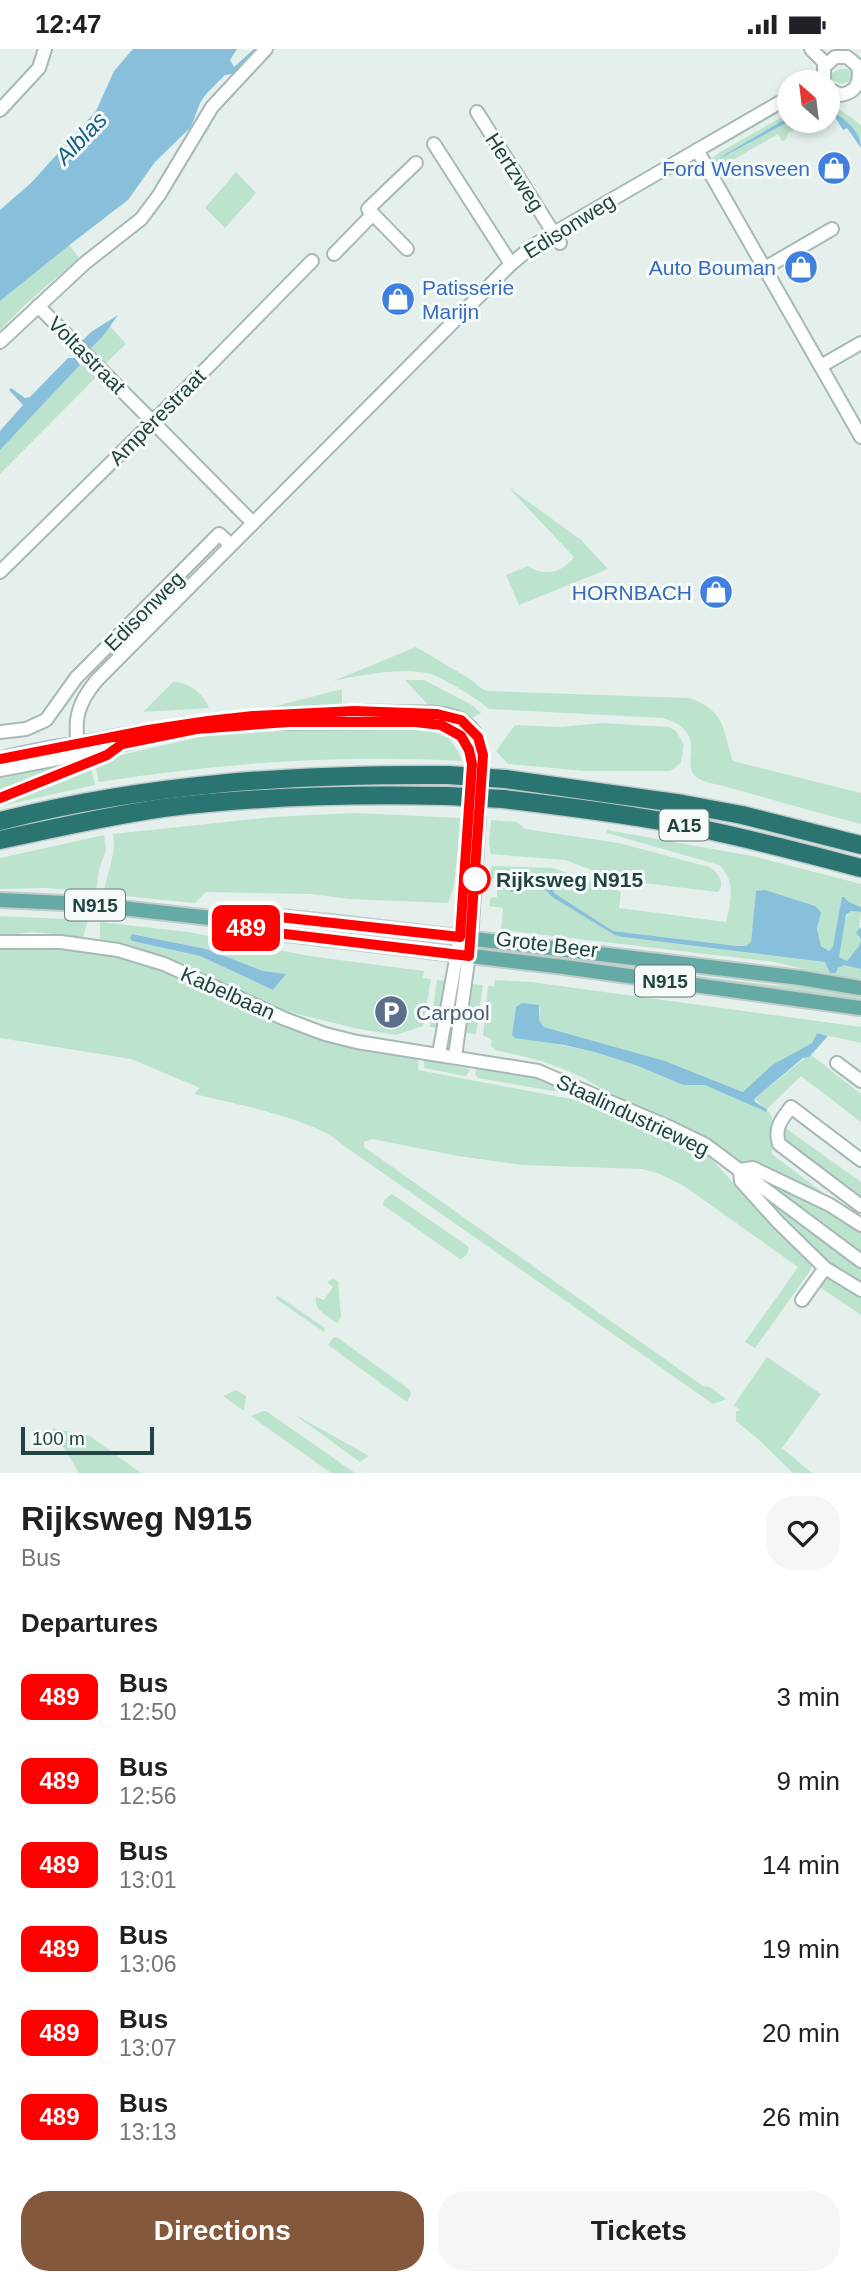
<!DOCTYPE html>
<html lang="en">
<head>
<meta charset="utf-8">
<style>
	body { margin:0; font-family:Arial,sans-serif; background:#f6f6f6; color:#202124; height:100vh; display:flex; flex-direction:column; font-size:26px; white-space:nowrap }
	* { box-sizing:border-box; margin:0 }
	p { font-size:23px; color:#757577 }
	.icon { flex:none; width:38px; height:38px; fill:none; stroke:currentColor; stroke-width:2; stroke-linecap:round; stroke-linejoin:round }
	.map { position:relative; height:1424px; overflow:hidden }
	.drawer { display:flex; flex-direction:column; background:#fff; flex:1 }
	.drawer>* { flex:none }
	.badge { padding:0 14px; border-radius:10px; font-size:24px; line-height:46px }
	.needle { width:46px; rotate:332deg }
	.tools { position:absolute; left:777px; top:21px; display:grid; gap:14px }
	.tools a { display:grid; place-items:center; width:63px; height:63px; border-radius:50%; background:#fff; box-shadow:0 4px 10px #0003; font-size:35px }
	.scale { position:absolute; left:21px; bottom:18px; width:133px; box-sizing:border-box; padding-left:7px; border:4px solid #214441; border-top:0; font-size:19px; line-height:24px; white-space:nowrap; color:#214441; -webkit-text-stroke:5px #f6fbfa; paint-order:stroke }
	.map>.badge { position:absolute; translate:-50% -50%; box-shadow:0 0 0 4px #fff }
	h2 { padding:0 21px; font-size:26px; line-height:63px }
	.round { display:grid; place-items:center; flex:none; width:74px; height:74px; border-radius:28px; background:#f6f6f6 }
	.headline { display:flex; align-items:center; justify-content:space-between; height:119px; padding:0 21px }
	h1 { font-size:33px; font-weight:600; line-height:52px }
	.button { display:flex; gap:14px; margin-top:auto; padding:14px 21px }
	.button a { flex:1; height:80px; border-radius:28px; background:#84583a; color:#fff; font-size:28px; font-weight:600; line-height:80px; text-align:center }
	.button a+a { background:#f6f6f6; color:#202124 }
	ul { padding:0; list-style:none }
	li { display:flex; align-items:center; gap:21px; height:84px; padding:0 21px }
	li div { flex:1 }
	li b { display:block; font-size:26px }
	li em { font-style:normal }
	li .badge { min-width:77px; font-weight:700; text-align:center }
	.status { display:flex; justify-content:space-between; align-items:center; height:49px; padding:0 35px; background:#fff; direction:ltr }
	.status svg { height:19px; fill:currentColor }
	.map>svg:first-child { display:block }
	.green { fill:#bce3cd; fill-rule:evenodd }
	.water { fill:#88bfda }
	.lines { fill:none; stroke-linecap:round; stroke-linejoin:round }
	.minor-casing { stroke:#a6b9b6; stroke-width:16 }
	.major-casing { stroke:#c1cbca; stroke-width:18 }
	.highway-casing { stroke:#c1cbca; stroke-width:21 }
	.minor { stroke:#fff; stroke-width:12 }
	.major { stroke:#65aaa4; stroke-width:14 }
	.highway { stroke:#2a7472; stroke-width:18 }
	.highway-bridge-casing { stroke:#c1cbca; stroke-width:21; stroke-linecap:butt }
	.highway-bridge { stroke:#2a7472; stroke-width:18 }
	.line-casing { stroke:#fff; stroke-width:16 }
	.line { stroke:#f00; stroke-width:10 }
	.stop-dot { fill:#fff; stroke:#f00; stroke-width:3.5 }
	.labels { text-anchor:middle; dominant-baseline:central; stroke-width:6; stroke-linejoin:round; paint-order:stroke }
	.shield { fill:#f6fbfa; stroke:#617b78; stroke-width:2 }
	.shield-label { font-size:19px; font-weight:bold; fill:#214441 }
	.shop-label { font-size:21px; fill:#366cbe; stroke:#f6fbfa; text-anchor:end }
	.street-label { font-size:21px; fill:#214441; stroke:#f6fbfa }
	.stop-label { font-size:21px; font-weight:bold; fill:#214441; stroke:#f6fbfa; text-anchor:start }
	.service-label { font-size:21px; fill:#4e5e75; stroke:#f6fbfa; text-anchor:start }
	.water-label { font-size:23px; font-style:italic; fill:#146088; stroke:#f6fbfa }
</style>
</head>
<body>
<div class="status"><b>12:47</b><svg viewBox="0 0 49 12"><path d="M0 12V9h3v3zM5 12V6h3v6zM10 12V3h3v9zM15 12V0h3v12zM26 1h20v11H26zM47 4h2v5h-2z"/></svg></div>
<div class="map">
<svg width="861" height="1424" viewBox="0 0 861 1424">
	<rect width="100%" height="100%" fill="#e5f0ed"/>
	<g class="green">
		<polygon points="840,20 848,20 852,23 852,31 842,35 831,31 830,25"/>
		<polygon points="789,53 789,58 709,104 711,98"/>
		<path d="M828,57C841,61 851,67 861,77V93C851,78 844,68 828,61Z"/>
		<polygon points="789,64 789,68 720,110 790,72 809,72 788,84 786,91 782,92 778,85 717,120 715,120 708,113 720,103"/>
		<polygon points="236,123 256,144 225,179 205,159"/>
		<polygon points="69,196 79,209 26,255 0,281 0,252"/>
		<polygon points="110,277 126,295 103,317 88,302"/>
		<polygon points="80,316 83,316 96,328 0,425 0,401"/>
		<path d="M508,438L581,491L608,520L519,556L506,526L528,517C544,528 562,524 574,508Z"/>
		<path d="M416,598L470,630L482,640L489,642L689,649C726,662 722,679 733,712L861,744V775C816,764 771,750 727,738C717,735 704,734 696,728C679,713 711,684 663,669L489,660C479,651 440,626 427,624C399,619 360,626 333,632Z"/>
		<polygon points="405,631 424,631 472,656 481,664 470,670 431,659"/>
		<path d="M173,633C189,633 203,644 209,659L143,663Z"/>
		<polygon points="342,640 342,659 245,665"/>
		<polygon points="603,674 669,678 676,682 684,696 681,714 670,722 585,722 508,715 496,702 515,676 559,678"/>
		<path d="M340,676C364,677 428,676 447,689C454,694 459,704 462,712C340,705 219,714 99,733L95,717L121,706L225,682L253,678Z"/>
		<polygon points="98,707 0,745 0,725 20,720 52,718"/>
		<polygon points="91,719 95,736 0,757 0,753"/>
		<path d="M355,764L461,769L454,837L448,854L349,850L311,845L206,843L195,854L104,845C106,824 117,806 113,785L273,768Z"/>
		<path d="M491,771L517,773L525,780L619,794L709,818C718,823 726,834 718,843L618,831L565,811L491,805L489,795Z"/>
		<path d="M607,781L752,807L861,835V858L849,853L844,848L833,897L829,902L821,897L817,881L819,873L756,843L751,893L746,897H737L613,882L554,844L548,828L541,825L528,826L518,843L542,837L552,848L623,888L825,913L831,924H836L838,919L844,915L861,920V934L775,913L501,881L503,859L489,857L490,849L497,848V830L491,829V817L553,819L621,843L619,859L726,873C731,853 736,831 719,816L607,784Z"/>
		<polygon points="104,786 106,801 99,821 96,844 47,839 0,840 0,809"/>
		<path d="M851,862L861,863L858,889L861,891L859,897L847,912L839,908C839,896 841,871 851,862Z"/>
		<polygon points="0,867 88,871 83,888 33,883 0,887"/>
		<path d="M100,873L189,883L309,907L424,922L423,929L431,930L423,977L396,986L359,980L285,962L183,915L127,895L100,890ZM133,885L206,900L263,922L286,925L273,941L200,907L132,892Z"/>
		<path d="M33,895L94,901L146,915L220,946L419,1008L418,1021L571,1050L616,1062L673,1086L706,1104L781,1186L810,1213L812,1216L810,1222L755,1299L745,1293L798,1218L684,1137L660,1125L642,1120L523,1116L458,1107L372,1090L364,1093V1098L703,1337L710,1338L726,1350L713,1355L340,1094C319,1071 227,1053 194,1045L200,1039L131,1010L0,989V898Z"/>
		<polygon points="498,904 772,936 834,939 861,944 861,953 818,945 498,907"/>
		<polygon points="437,931 448,932 441,979 430,978"/>
		<polygon points="495,931 531,933 861,978 861,994 817,984 812,994 772,1016 743,1043 665,1012 544,978 539,971 540,958 516,958 512,986 595,1003 638,1017 683,1036 705,1035 761,1061 767,1060 754,1050 810,1005 861,1045 861,1073 801,1027 767,1060 772,1068 772,1105 843,1159 774,1122 755,1114 740,1114 684,1080 611,1045 578,1026 542,1012 495,1001 491,997 492,991 483,986 488,937 494,937"/>
		<polygon points="473,935 483,936 476,985 466,984"/>
		<polygon points="424,1010 470,1020 466,1027 424,1019"/>
		<polygon points="476,1020 533,1027 587,1048 478,1029 475,1025"/>
		<polygon points="784,1078 861,1133 861,1149 792,1098 786,1092"/>
		<polygon points="766,1127 826,1159 861,1181 861,1207 763,1132"/>
		<polygon points="750,1134 861,1218 861,1236 816,1204"/>
		<polygon points="392,1145 469,1198 467,1206 460,1210 383,1156 384,1151"/>
		<polygon points="827,1229 834,1230 861,1245 861,1266 817,1236"/>
		<path d="M333,1230L338,1232L341,1268L337,1274C328,1267 313,1261 316,1248L324,1251L333,1238L327,1233Z"/>
		<polygon points="278,1247 325,1279 324,1283 275,1249"/>
		<polygon points="334,1288 338,1289 410,1341 411,1345 407,1353 328,1296"/>
		<polygon points="767,1308 821,1345 782,1399 812,1424 793,1424 759,1391 736,1372 736,1363 740,1361 734,1356"/>
		<polygon points="236,1341 246,1347 244,1362 223,1347"/>
		<polygon points="264,1362 266,1362 355,1424 331,1424 251,1367"/>
		<polygon points="294,1365 369,1407 360,1413"/>
		<polygon points="52,1379 90,1387 141,1424 79,1424"/>
	</g>
	<g class="water">
		<polygon points="133,0 237,0 230,11 234,18 254,0 258,0 233,25 225,26 206,45 200,54 191,78 155,113 128,151 72,194 0,252 0,161 31,134 96,62 114,22"/>
		<path d="M828,61C842,67 861,81 861,99L847,79L843,81L835,68L828,66Z"/>
		<polygon points="789,68 790,72 719,110 726,105"/>
		<polygon points="118,266 103,287 88,302 80,294 91,283"/>
		<polygon points="68,309 75,309 80,316 0,401 0,382 23,356 9,341 11,339 25,349 30,348"/>
		<polygon points="513,825 541,825 548,828 554,844 613,882 737,897 746,897 751,893 756,842 765,841 815,857 821,863 817,880 821,897 829,902 833,897 842,848 844,848 849,853 861,858 861,863 851,862 846,866 839,908 847,912 859,897 861,891 856,883 861,878 861,920 844,916 838,919 836,924 830,924 825,913 623,888 615,886 552,848 542,837 511,843 509,837 509,828"/>
		<polygon points="132,885 206,900 263,922 286,925 273,941 200,907 132,892 130,889"/>
		<polygon points="522,954 539,956 539,971 544,978 665,1012 743,1043 772,1016 812,994 817,984 828,987 809,1008 803,1009 754,1050 755,1053 767,1060 766,1063 705,1036 683,1036 638,1017 595,1003 564,996 515,989 512,986 516,958"/>
	</g>
	<g class="lines">
		<g class="minor-casing">
			<g id="minor">
				<polyline points="811,0 826,15"/>
				<path d="M824,33V18L835,8H847L858,17C861,32 857,43 841,46L828,40"/>
				<polyline points="0,61 39,19 45,0"/>
				<polyline points="477,63 560,194"/>
				<polyline points="434,95 511,215"/>
				<polyline points="697,101 861,388"/>
				<polyline points="407,200 368,160 416,114"/>
				<polyline points="334,205 373,165"/>
				<polyline points="765,219 832,180"/>
				<polyline points="38,257 253,474"/>
				<polyline points="0,293 85,214 141,170 159,146 212,58 266,0"/>
				<polyline points="821,317 861,294"/>
				<polyline points="0,523 186,340 312,212"/>
				<polyline points="274,674 416,673 441,676 461,687 469,701 472,714"/>
				<polyline points="0,683 26,680 46,671 76,629 219,485 231,496"/>
				<path d="M79,706C74,673 75,657 97,631L511,215L534,196L554,184L789,48"/>
				<path d="M0,710C29,701 59,698 89,692C191,673 293,660 397,663C417,664 442,661 460,670C477,679 483,698 482,716"/>
				<polyline points="0,721 79,706 149,689"/>
				<polyline points="0,893 61,893 118,901 164,915 285,970 325,985 357,993 538,1022 669,1078 706,1096 861,1212"/>
				<polyline points="439,1005 460,888 469,767"/>
				<polyline points="455,1008 471,890 479,768"/>
				<polyline points="837,1014 861,1032"/>
				<path d="M861,1111L791,1058C781,1071 774,1079 779,1095L861,1157"/>
				<polyline points="740,1121 753,1119 830,1156 861,1176"/>
				<polyline points="740,1122 741,1132 778,1173 825,1219 861,1241"/>
				<polyline points="802,1251 825,1219"/>
			</g>
		</g>
		<g class="major-casing">
			<g id="major">
				<polyline points="0,851 86,855 228,871 269,867 340,874 801,929 861,939"/>
				<polyline points="229,872 252,881 564,918 861,959"/>
			</g>
		</g>
		<g class="highway-casing">
			<g id="highway">
				<polyline points="505,730 683,755 742,766 861,796"/>
				<path d="M503,750C562,757 620,764 678,775C740,787 801,803 861,819"/>
				<path d="M0,772C151,734 293,725 448,726"/>
				<path d="M0,791C54,779 108,767 163,759C257,747 352,745 447,747"/>
			</g>
		</g>
		<use href="#minor" class="minor"/>
		<use href="#major" class="major"/>
		<use href="#highway" class="highway"/>
		<g class="highway-bridge-casing">
			<g id="highway-bridge">
				<polyline points="448,726 505,730"/>
				<polyline points="447,747 503,750"/>
			</g>
		</g>
		<use href="#highway-bridge" class="highway-bridge"/>
	</g>
	<g class="lines">
		<g class="line-casing">
			<polyline id="line" points="0,710 148,681 208,672 253,667 354,662 437,665 461,671 478,688 483,706 469,907 252,881 228,871 279,868 460,888 472,715 469,701 461,687 441,676 416,673 288,673 196,680 122,695 107,706 0,749"/>
		</g>
		<use href="#line" class="line"/>
	</g>
	<defs>
		<g id="shop-disc" transform="scale(1.75)"><circle r="9.5" fill="#3f7fe0" stroke="#f6fbfa"/><path d="M-5-2.5h2.3a2.7 3.5 0 0 1 5.4 0H5L5.5 6h-11ZM-1.5-2.5h3a1.5 2.3 0 0 0-3 0Z" fill="#fff"/></g>
		<g id="parking-disc" transform="scale(1.75)"><circle r="9.5" fill="#5c6f8a" stroke="#f6fbfa"/><path d="M-3.5-5.5H1a3.5 3.5 0 0 1 0 7H-1V5.5H-3.5ZM-1-3.4V-.6H.8a1.4 1.4 0 0 0 0-2.8Z" fill="#fff"/></g>
	</defs>
	<g fill-rule="evenodd">
		<use href="#shop-disc" x="834" y="119"/>
		<use href="#shop-disc" x="801" y="218"/>
		<use href="#shop-disc" x="398" y="250"/>
		<use href="#shop-disc" x="716" y="543"/>
		<use href="#parking-disc" x="391" y="963"/>
	</g>
	<circle class="stop-dot" cx="475" cy="830" r="14"/>
	<g class="labels">
		<g class="shield">
			<rect x="659.5" y="760.5" width="49" height="31" rx="5"/>
			<rect x="65" y="840.5" width="60" height="31" rx="5"/>
			<rect x="635" y="916.5" width="60" height="31" rx="5"/>
		</g>
		<g class="shield-label">
			<text x="684" y="776">A15</text>
			<text x="95" y="856">N915</text>
			<text x="665" y="932">N915</text>
		</g>
		<g class="shop-label">
			<text x="810" y="119">Ford Wensveen</text>
			<text x="776" y="218">Auto Bouman</text>
			<text x="422" y="238" text-anchor="start">Patisserie<tspan x="422" dy="24">Marijn</tspan></text>
			<text x="692" y="543">HORNBACH</text>
		</g>
		<g class="street-label">
			<text transform="translate(515 123) rotate(57)">Hertzweg</text>
			<text transform="translate(569 177) rotate(-32)">Edisonweg</text>
			<text transform="translate(87 306) rotate(45)">Voltastraat</text>
			<text transform="translate(157 368) rotate(-45)">Ampèrestraat</text>
			<text transform="translate(144 562) rotate(-45)">Edisonweg</text>
			<text transform="translate(547 895) rotate(7)">Grote Beer</text>
			<text transform="translate(228 944) rotate(24)">Kabelbaan</text>
			<text transform="translate(633 1066) rotate(25)">Staalindustrieweg</text>
		</g>
		<g class="stop-label">
			<text x="496" y="830">Rijksweg N915</text>
		</g>
		<g class="service-label">
			<text x="416" y="963">Carpool</text>
		</g>
		<g class="water-label">
			<text transform="translate(81 89) rotate(-46)">Alblas</text>
		</g>
	</g>
</svg>
<div class="tools">
<a><svg class="needle" viewBox="-14 -14 28 28"><path d="M0-13l5 13h-10z" fill="#e53935"/><path d="M0 13l5-13h-10z" fill="#757577"/></svg></a>
</div>
<div class="scale">100 m</div>
<b class="badge" style="left:246px;top:879px;background:#f00;color:#fff">489</b>
</div>
<section class="drawer">
<div class="headline"><div><h1>Rijksweg N915</h1><p>Bus</p></div><a class="round"><svg class="icon" aria-label="heart" viewBox="0 0 24 24"><path d="M12 20l-8-8c-3-5 5-10 8-4 3-6 11-1 8 4z"/></svg></a></div>
<h2>Departures</h2>
<ul>
<li><span class="badge" style="background:#f00;color:#fff">489</span><div><b>Bus</b><p>12:50</p></div><em>3 min</em></li>
<li><span class="badge" style="background:#f00;color:#fff">489</span><div><b>Bus</b><p>12:56</p></div><em>9 min</em></li>
<li><span class="badge" style="background:#f00;color:#fff">489</span><div><b>Bus</b><p>13:01</p></div><em>14 min</em></li>
<li><span class="badge" style="background:#f00;color:#fff">489</span><div><b>Bus</b><p>13:06</p></div><em>19 min</em></li>
<li><span class="badge" style="background:#f00;color:#fff">489</span><div><b>Bus</b><p>13:07</p></div><em>20 min</em></li>
<li><span class="badge" style="background:#f00;color:#fff">489</span><div><b>Bus</b><p>13:13</p></div><em>26 min</em></li>
</ul>
<div class="button"><a>Directions</a><a>Tickets</a></div>
</section>
</body>
</html>
